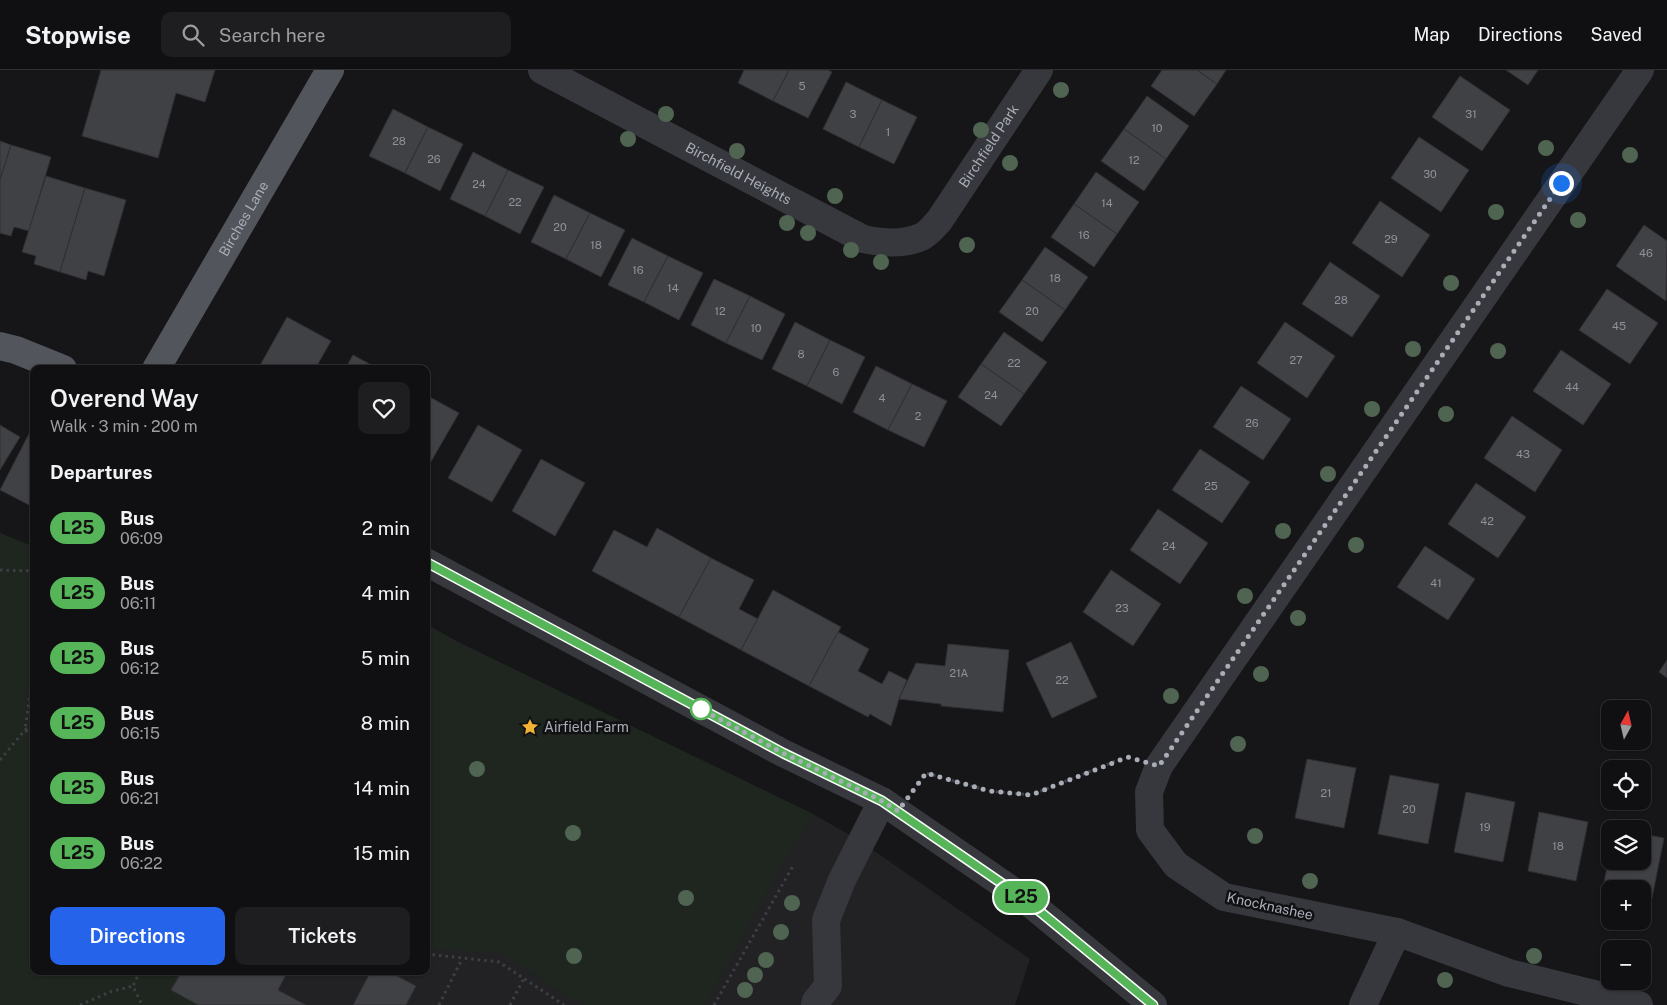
<!DOCTYPE html>
<html lang="en">
<head>
<meta charset="utf-8">
<style>
	body { margin:0; font-family:"Public Sans",sans-serif; background:#1e1e20; color:#f1f3f6; height:100vh; display:flex; flex-direction:column; font-size:19px; white-space:nowrap }
	* { box-sizing:border-box; margin:0 }
	p { font-size:16px; color:#9c9d9f }
	.icon { flex:none; width:28px; height:28px; fill:none; stroke:currentColor; stroke-width:2; stroke-linecap:round; stroke-linejoin:round }
	.map { position:relative; flex:1; overflow:hidden }
	.panel { position:absolute; left:30px; top:295px; width:400px; height:610px; display:flex; flex-direction:column; background:#101012; border-radius:10px; box-shadow:0 1px 4px #0004,0 0 0 1px #303032 }
	.panel>* { flex:none }
	.badge { padding:0 10px; border-radius:16px; font-size:18px; line-height:32px }
	.needle { width:32px; rotate:8deg }
	.fabs { position:absolute; left:1601px; top:630px; display:grid; gap:10px }
	.fabs a { display:grid; place-items:center; width:50px; height:50px; border-radius:10px; background:#101012; box-shadow:0 1px 4px #0004,0 0 0 1px #303032; font-size:25px }
	.you { position:absolute; width:25px; height:25px; margin:-12px; border:4px solid #fff; border-radius:50%; background:#1a73e8; box-shadow:0 0 0 8px #1a73e833 }
	.map>.badge { position:absolute; translate:-50% -50%; box-shadow:0 0 0 2px #fff }
	h2 { padding:0 20px; font-size:19px; line-height:45px }
	.round { display:grid; place-items:center; flex:none; width:52px; height:52px; border-radius:10px; background:#1e1e20 }
	.summary { display:flex; align-items:center; justify-content:space-between; height:85px; padding:0 20px }
	h1 { font-size:24px; font-weight:600; line-height:38px }
	.button { display:flex; gap:10px; margin-top:auto; padding:10px 20px }
	.button a { flex:1; height:58px; border-radius:10px; background:#2563eb; color:#fff; font-size:20px; font-weight:600; line-height:58px; text-align:center }
	.button a+a { background:#1e1e20; color:#f1f3f6 }
	ul { padding:0; list-style:none }
	li { display:flex; align-items:center; gap:15px; height:65px; padding:0 20px }
	li div { flex:1 }
	li b { display:block; font-size:19px }
	li em { font-style:normal }
	li .badge { min-width:55px; font-weight:700; text-align:center }
	header { display:flex; align-items:center; gap:30px; box-sizing:border-box; height:70px; padding:0 25px; background:#101012; border-bottom:1px solid #303032 }
	header strong { font-size:24px }
	nav { display:flex; gap:28px; margin-inline-start:auto; font-size:18px }
	.search { width:350px; height:45px; background:#1e1e20; display:flex; align-items:center; gap:12px; box-sizing:border-box; padding:0 18px; border-radius:10px; color:#9c9d9f; font-size:19px }
	.map>svg:first-child { display:block }
	.built { fill:#222225 }
	.green { fill:#1e261f }
	.building { fill:#404145; stroke:#303034 }
	.lines { fill:none; stroke-linecap:round; stroke-linejoin:round }
	.path { stroke:#3d3f44; stroke-width:3; stroke-dasharray:2.5 4; stroke-linecap:butt }
	.minor { stroke:#37383d; stroke-width:28 }
	.major { stroke:#53555c; stroke-width:28 }
	.tree { fill:#506452 }
	.line-casing { stroke:#fff; stroke-width:11 }
	.line { stroke:#56b559; stroke-width:8 }
	.walk { stroke:#a8adb8; stroke-width:5; stroke-dasharray:0 9 }
	.stop-dot { fill:#fff; stroke:#56b559; stroke-width:2.5 }
	.labels { text-anchor:middle; dominant-baseline:central; stroke-width:5; stroke-linejoin:round; paint-order:stroke }
	.number-label { font-size:11px; fill:#8e929b }
	.street-label { font-size:14px; fill:#a8adb8; stroke:#111113 }
	.poi-label { font-size:14px; fill:#a8adb8; stroke:#111113; text-anchor:start }
</style>
</head>
<body>
<header>
<strong>Stopwise</strong>
<div class="search"><svg class="icon" aria-label="search" viewBox="0 0 24 24"><circle cx="10" cy="10" r="6"/><path d="M15 15l6 6"/></svg>Search here</div>
<nav><a>Map</a><a>Directions</a><a>Saved</a></nav>
</header>
<div class="map">
<svg width="1667" height="935" viewBox="0 0 1667 935">
	<rect width="100%" height="100%" fill="#161618"/>
	<polygon class="built" points="0,463 34,477 34,901 426,901 426,554 456,571 813,744 860,771 1030,889 1015,935 0,935"/>
	<g class="green">
		<polygon points="0,463 34,477 34,901 182,901 171,920 198,935 0,935"/>
		<polygon points="426,554 456,571 813,744 777,803 705,935 582,935 500,883 426,879"/>
	</g>
	<g class="building">
		<polygon points="101,0 215,0 205,32 176,23 158,88 82,66"/>
		<polygon points="744,0 789,0 773,31 738,13"/>
		<polygon points="789,0 828,0 832,2 808,48 773,31"/>
		<polygon points="1162,0 1197,0 1217,14 1194,46 1151,16"/>
		<polygon points="1197,0 1226,0 1217,14"/>
		<polygon points="1506,0 1538,0 1528,15"/>
		<polygon points="1460,6 1510,40 1482,81 1432,47"/>
		<polygon points="846,12 882,30 859,77 823,59"/>
		<polygon points="1147,26 1189,56 1166,89 1124,59"/>
		<polygon points="882,30 917,47 894,94 859,77"/>
		<polygon points="393,39 428,57 405,103 369,86"/>
		<polygon points="428,57 463,74 440,121 405,103"/>
		<polygon points="1124,59 1166,89 1144,121 1101,91"/>
		<polygon points="1419,67 1469,100 1441,142 1391,108"/>
		<polygon points="0,71 11,75 0,110"/>
		<polygon points="11,75 51,87 29,161 14,157 11,166 0,163 0,110"/>
		<polygon points="473,82 508,100 485,146 450,129"/>
		<polygon points="508,100 544,117 520,164 485,146"/>
		<polygon points="1096,102 1139,132 1117,164 1074,134"/>
		<polygon points="46,106 85,118 60,202 34,194 36,186 22,182"/>
		<polygon points="85,118 126,130 104,206 88,201 86,210 60,202"/>
		<polygon points="554,125 590,143 566,189 531,172"/>
		<polygon points="1380,131 1430,165 1402,207 1352,173"/>
		<polygon points="1074,134 1117,164 1094,197 1051,167"/>
		<polygon points="590,143 625,160 601,207 566,189"/>
		<polygon points="1644,155 1667,171 1666,231 1616,196"/>
		<polygon points="632,168 668,186 644,232 608,215"/>
		<polygon points="1045,177 1088,207 1065,240 1022,210"/>
		<polygon points="668,186 703,203 679,250 644,232"/>
		<polygon points="1330,192 1380,226 1352,267 1302,234"/>
		<polygon points="714,209 750,226 726,273 691,255"/>
		<polygon points="1022,210 1065,240 1042,272 999,242"/>
		<polygon points="1607,219 1658,253 1630,294 1579,260"/>
		<polygon points="750,226 785,244 762,290 726,273"/>
		<polygon points="287,247 331,271 315,299 258,299"/>
		<polygon points="795,252 830,270 807,316 772,299"/>
		<polygon points="1285,252 1335,286 1307,328 1257,293"/>
		<polygon points="1004,262 1047,292 1024,324 981,294"/>
		<polygon points="830,270 865,287 842,334 807,316"/>
		<polygon points="1561,280 1611,314 1583,355 1533,321"/>
		<polygon points="353,285 379,299 345,299"/>
		<polygon points="981,294 1024,324 1001,356 958,327"/>
		<polygon points="876,296 912,314 888,360 853,342"/>
		<polygon points="912,314 947,331 924,377 888,360"/>
		<polygon points="1241,316 1291,349 1263,390 1213,357"/>
		<polygon points="426,325 459,343 429,395 426,394"/>
		<polygon points="1512,346 1562,380 1535,422 1484,388"/>
		<polygon points="34,354 34,436 33,437 0,420"/>
		<polygon points="0,355 20,367 0,400"/>
		<polygon points="478,355 522,380 492,432 448,408"/>
		<polygon points="1200,379 1250,412 1222,453 1172,420"/>
		<polygon points="541,389 585,413 555,466 512,441"/>
		<polygon points="1476,413 1526,447 1498,488 1448,454"/>
		<polygon points="1158,439 1208,473 1180,514 1130,480"/>
		<polygon points="657,458 711,488 679,547 592,501 614,460 647,477"/>
		<polygon points="1425,476 1475,509 1448,550 1397,517"/>
		<polygon points="711,488 754,510 739,539 758,549 741,580 679,547"/>
		<polygon points="1111,500 1161,534 1133,576 1083,542"/>
		<polygon points="773,520 841,557 809,616 741,580"/>
		<polygon points="838,562 869,579 858,601 882,614 889,601 907,610 899,629 891,656 870,644 868,647 809,616"/>
		<polygon points="1071,572 1097,627 1052,648 1026,593"/>
		<polygon points="948,574 1009,580 1003,642 941,636 941,634 899,629 916,593 945,596"/>
		<polygon points="1667,590 1667,608 1659,602"/>
		<polygon points="1307,689 1356,698 1344,758 1295,748"/>
		<polygon points="1390,705 1439,714 1428,774 1378,764"/>
		<polygon points="1466,722 1515,732 1503,792 1454,782"/>
		<polygon points="1539,742 1588,752 1576,811 1528,801"/>
		<polygon points="1642,764 1664,768 1652,828 1642,826 1642,819 1610,820 1603,818 1610,782 1610,791 1642,791"/>
		<polygon points="182,901 288,901 278,920 306,935 198,935 171,920"/>
		<polygon points="371,901 388,901 416,916 406,935 353,935"/>
	</g>
	<g class="lines">
		<g class="path">
			<polyline points="0,500 34,501"/>
			<polyline points="34,596 25,660 34,667"/>
			<polyline points="0,690 25,660 34,653"/>
			<polyline points="919,713 926,703 989,721 1031,725 1123,688"/>
			<polyline points="426,884 499,892 564,935"/>
			<polyline points="140,901 133,916 142,935"/>
			<polyline points="80,935 110,922 133,916"/>
			<polyline points="439,935 462,889"/>
			<polyline points="510,935 524,908"/>
			<polyline points="714,935 793,796"/>
		</g>
		<g class="minor">
			<path id="s1" d="M542,0L863,169C883,173 902,175 921,167C928,164 934,156 939,151L1039,0"/>
			<polyline points="426,492 783,683 882,731 1026,830 1153,935"/>
			<polyline points="815,935 816,931 828,916 826,850 842,810 882,731"/>
			<polyline points="1363,935 1397,862"/>
			<polyline points="1639,935 1509,903 1397,862 1224,827 1176,795 1150,760 1149,722 1159,696 1640,0"/>
		</g>
		<g class="major">
			<polyline points="0,276 16,280 63,299"/>
			<path id="s2" d="M156,299L330,0"/>
		</g>
	</g>
	<g class="tree">
		<circle cx="1061" cy="20" r="8"/>
		<circle cx="666" cy="44" r="8"/>
		<circle cx="981" cy="60" r="8"/>
		<circle cx="628" cy="69" r="8"/>
		<circle cx="1546" cy="78" r="8"/>
		<circle cx="737" cy="81" r="8"/>
		<circle cx="1630" cy="85" r="8"/>
		<circle cx="1010" cy="93" r="8"/>
		<circle cx="835" cy="126" r="8"/>
		<circle cx="1496" cy="142" r="8"/>
		<circle cx="1578" cy="150" r="8"/>
		<circle cx="787" cy="153" r="8"/>
		<circle cx="808" cy="163" r="8"/>
		<circle cx="967" cy="175" r="8"/>
		<circle cx="851" cy="180" r="8"/>
		<circle cx="881" cy="192" r="8"/>
		<circle cx="1451" cy="213" r="8"/>
		<circle cx="1413" cy="279" r="8"/>
		<circle cx="1498" cy="281" r="8"/>
		<circle cx="1372" cy="339" r="8"/>
		<circle cx="1446" cy="344" r="8"/>
		<circle cx="1328" cy="404" r="8"/>
		<circle cx="1283" cy="461" r="8"/>
		<circle cx="1356" cy="475" r="8"/>
		<circle cx="1245" cy="526" r="8"/>
		<circle cx="1298" cy="548" r="8"/>
		<circle cx="1261" cy="604" r="8"/>
		<circle cx="1171" cy="626" r="8"/>
		<circle cx="1238" cy="674" r="8"/>
		<circle cx="477" cy="699" r="8"/>
		<circle cx="573" cy="763" r="8"/>
		<circle cx="1255" cy="766" r="8"/>
		<circle cx="1310" cy="811" r="8"/>
		<circle cx="686" cy="828" r="8"/>
		<circle cx="792" cy="833" r="8"/>
		<circle cx="781" cy="862" r="8"/>
		<circle cx="574" cy="886" r="8"/>
		<circle cx="1534" cy="886" r="8"/>
		<circle cx="766" cy="890" r="8"/>
		<circle cx="755" cy="905" r="8"/>
		<circle cx="1445" cy="910" r="8"/>
		<circle cx="745" cy="920" r="8"/>
	</g>
	<g class="lines">
		<g class="line-casing">
			<polyline id="line" points="426,492 783,683 882,731 1026,830 1153,935"/>
		</g>
		<use href="#line" class="line"/>
		<polyline class="walk" points="701,639 699,638 783,683 882,731 898,741 926,703 989,721 1031,725 1128,687 1159,696 1561,113"/>
	</g>
	<defs>
		<g id="sight-bare" transform="scale(1.35)"><path d="M0-6L1.8-2.2L6-1.7L2.9 1.2L3.7 5.4L0 3.3L-3.7 5.4L-2.9 1.2L-6-1.7L-1.8-2.2Z" fill="#f2b134" stroke="#111113" stroke-width="2.5" paint-order="stroke"/></g>
	</defs>
	<g fill-rule="evenodd">
		<use href="#sight-bare" x="530" y="657"/>
	</g>
	<circle class="stop-dot" cx="701" cy="639" r="10"/>
	<g class="labels">
		<g class="number-label">
			<text x="802" y="16">5</text>
			<text x="853" y="44">3</text>
			<text x="1471" y="44">31</text>
			<text x="1157" y="58">10</text>
			<text x="888" y="62">1</text>
			<text x="399" y="71">28</text>
			<text x="434" y="89">26</text>
			<text x="1134" y="90">12</text>
			<text x="1430" y="104">30</text>
			<text x="479" y="114">24</text>
			<text x="515" y="132">22</text>
			<text x="1107" y="133">14</text>
			<text x="560" y="157">20</text>
			<text x="1084" y="165">16</text>
			<text x="1391" y="169">29</text>
			<text x="596" y="175">18</text>
			<text x="1646" y="183">46</text>
			<text x="638" y="200">16</text>
			<text x="1055" y="208">18</text>
			<text x="673" y="218">14</text>
			<text x="1341" y="230">28</text>
			<text x="720" y="241">12</text>
			<text x="1032" y="241">20</text>
			<text x="1619" y="256">45</text>
			<text x="756" y="258">10</text>
			<text x="801" y="284">8</text>
			<text x="1296" y="290">27</text>
			<text x="1014" y="293">22</text>
			<text x="836" y="302">6</text>
			<text x="1572" y="317">44</text>
			<text x="991" y="325">24</text>
			<text x="882" y="328">4</text>
			<text x="918" y="346">2</text>
			<text x="1252" y="353">26</text>
			<text x="1523" y="384">43</text>
			<text x="1211" y="416">25</text>
			<text x="1487" y="451">42</text>
			<text x="1169" y="476">24</text>
			<text x="1436" y="513">41</text>
			<text x="1122" y="538">23</text>
			<text x="959" y="603">21A</text>
			<text x="1062" y="610">22</text>
			<text x="1326" y="723">21</text>
			<text x="1409" y="739">20</text>
			<text x="1485" y="757">19</text>
			<text x="1558" y="776">18</text>
		</g>
		<g class="street-label">
			<text stroke="none"><textPath href="#s1" startOffset="536">Birchfield Park</textPath></text>
			<text stroke="none"><textPath href="#s1" startOffset="222">Birchfield Heights</textPath></text>
			<text stroke="none"><textPath href="#s2" startOffset="174">Birches Lane</textPath></text>
			<text transform="translate(1270 836) rotate(12)">Knocknashee</text>
		</g>
		<g class="poi-label">
			<text x="544" y="657">Airfield Farm</text>
		</g>
	</g>
</svg>
<div class="fabs">
<a><svg class="needle" viewBox="-14 -14 28 28"><path d="M0-13l5 13h-10z" fill="#e53935"/><path d="M0 13l5-13h-10z" fill="#9c9d9f"/></svg></a>
<a><svg class="icon" aria-label="locate" viewBox="0 0 24 24"><circle cx="12" cy="12" r="6"/><path d="M12 2v4M12 18v4M2 12h4M18 12h4"/></svg></a>
<a><svg class="icon" aria-label="layers" viewBox="0 0 24 24"><path d="M12 4l9 5-9 5-9-5zM3 14l9 5 9-5"/></svg></a>
<a>+</a>
<a>−</a>
</div>
<div class="you" style="left:1561px;top:113px"></div>
<b class="badge" style="left:1021px;top:827px;background:#56b559;color:#111">L25</b>
<section class="panel">
<div class="summary"><div><h1>Overend Way</h1><p>Walk · 3 min · 200 m</p></div><a class="round"><svg class="icon" aria-label="heart" viewBox="0 0 24 24"><path d="M12 20l-8-8c-3-5 5-10 8-4 3-6 11-1 8 4z"/></svg></a></div>
<h2>Departures</h2>
<ul>
<li><span class="badge" style="background:#56b559;color:#111">L25</span><div><b>Bus</b><p>06:09</p></div><em>2 min</em></li>
<li><span class="badge" style="background:#56b559;color:#111">L25</span><div><b>Bus</b><p>06:11</p></div><em>4 min</em></li>
<li><span class="badge" style="background:#56b559;color:#111">L25</span><div><b>Bus</b><p>06:12</p></div><em>5 min</em></li>
<li><span class="badge" style="background:#56b559;color:#111">L25</span><div><b>Bus</b><p>06:15</p></div><em>8 min</em></li>
<li><span class="badge" style="background:#56b559;color:#111">L25</span><div><b>Bus</b><p>06:21</p></div><em>14 min</em></li>
<li><span class="badge" style="background:#56b559;color:#111">L25</span><div><b>Bus</b><p>06:22</p></div><em>15 min</em></li>
</ul>
<div class="button"><a>Directions</a><a>Tickets</a></div>
</section>
</div>
</body>
</html>
